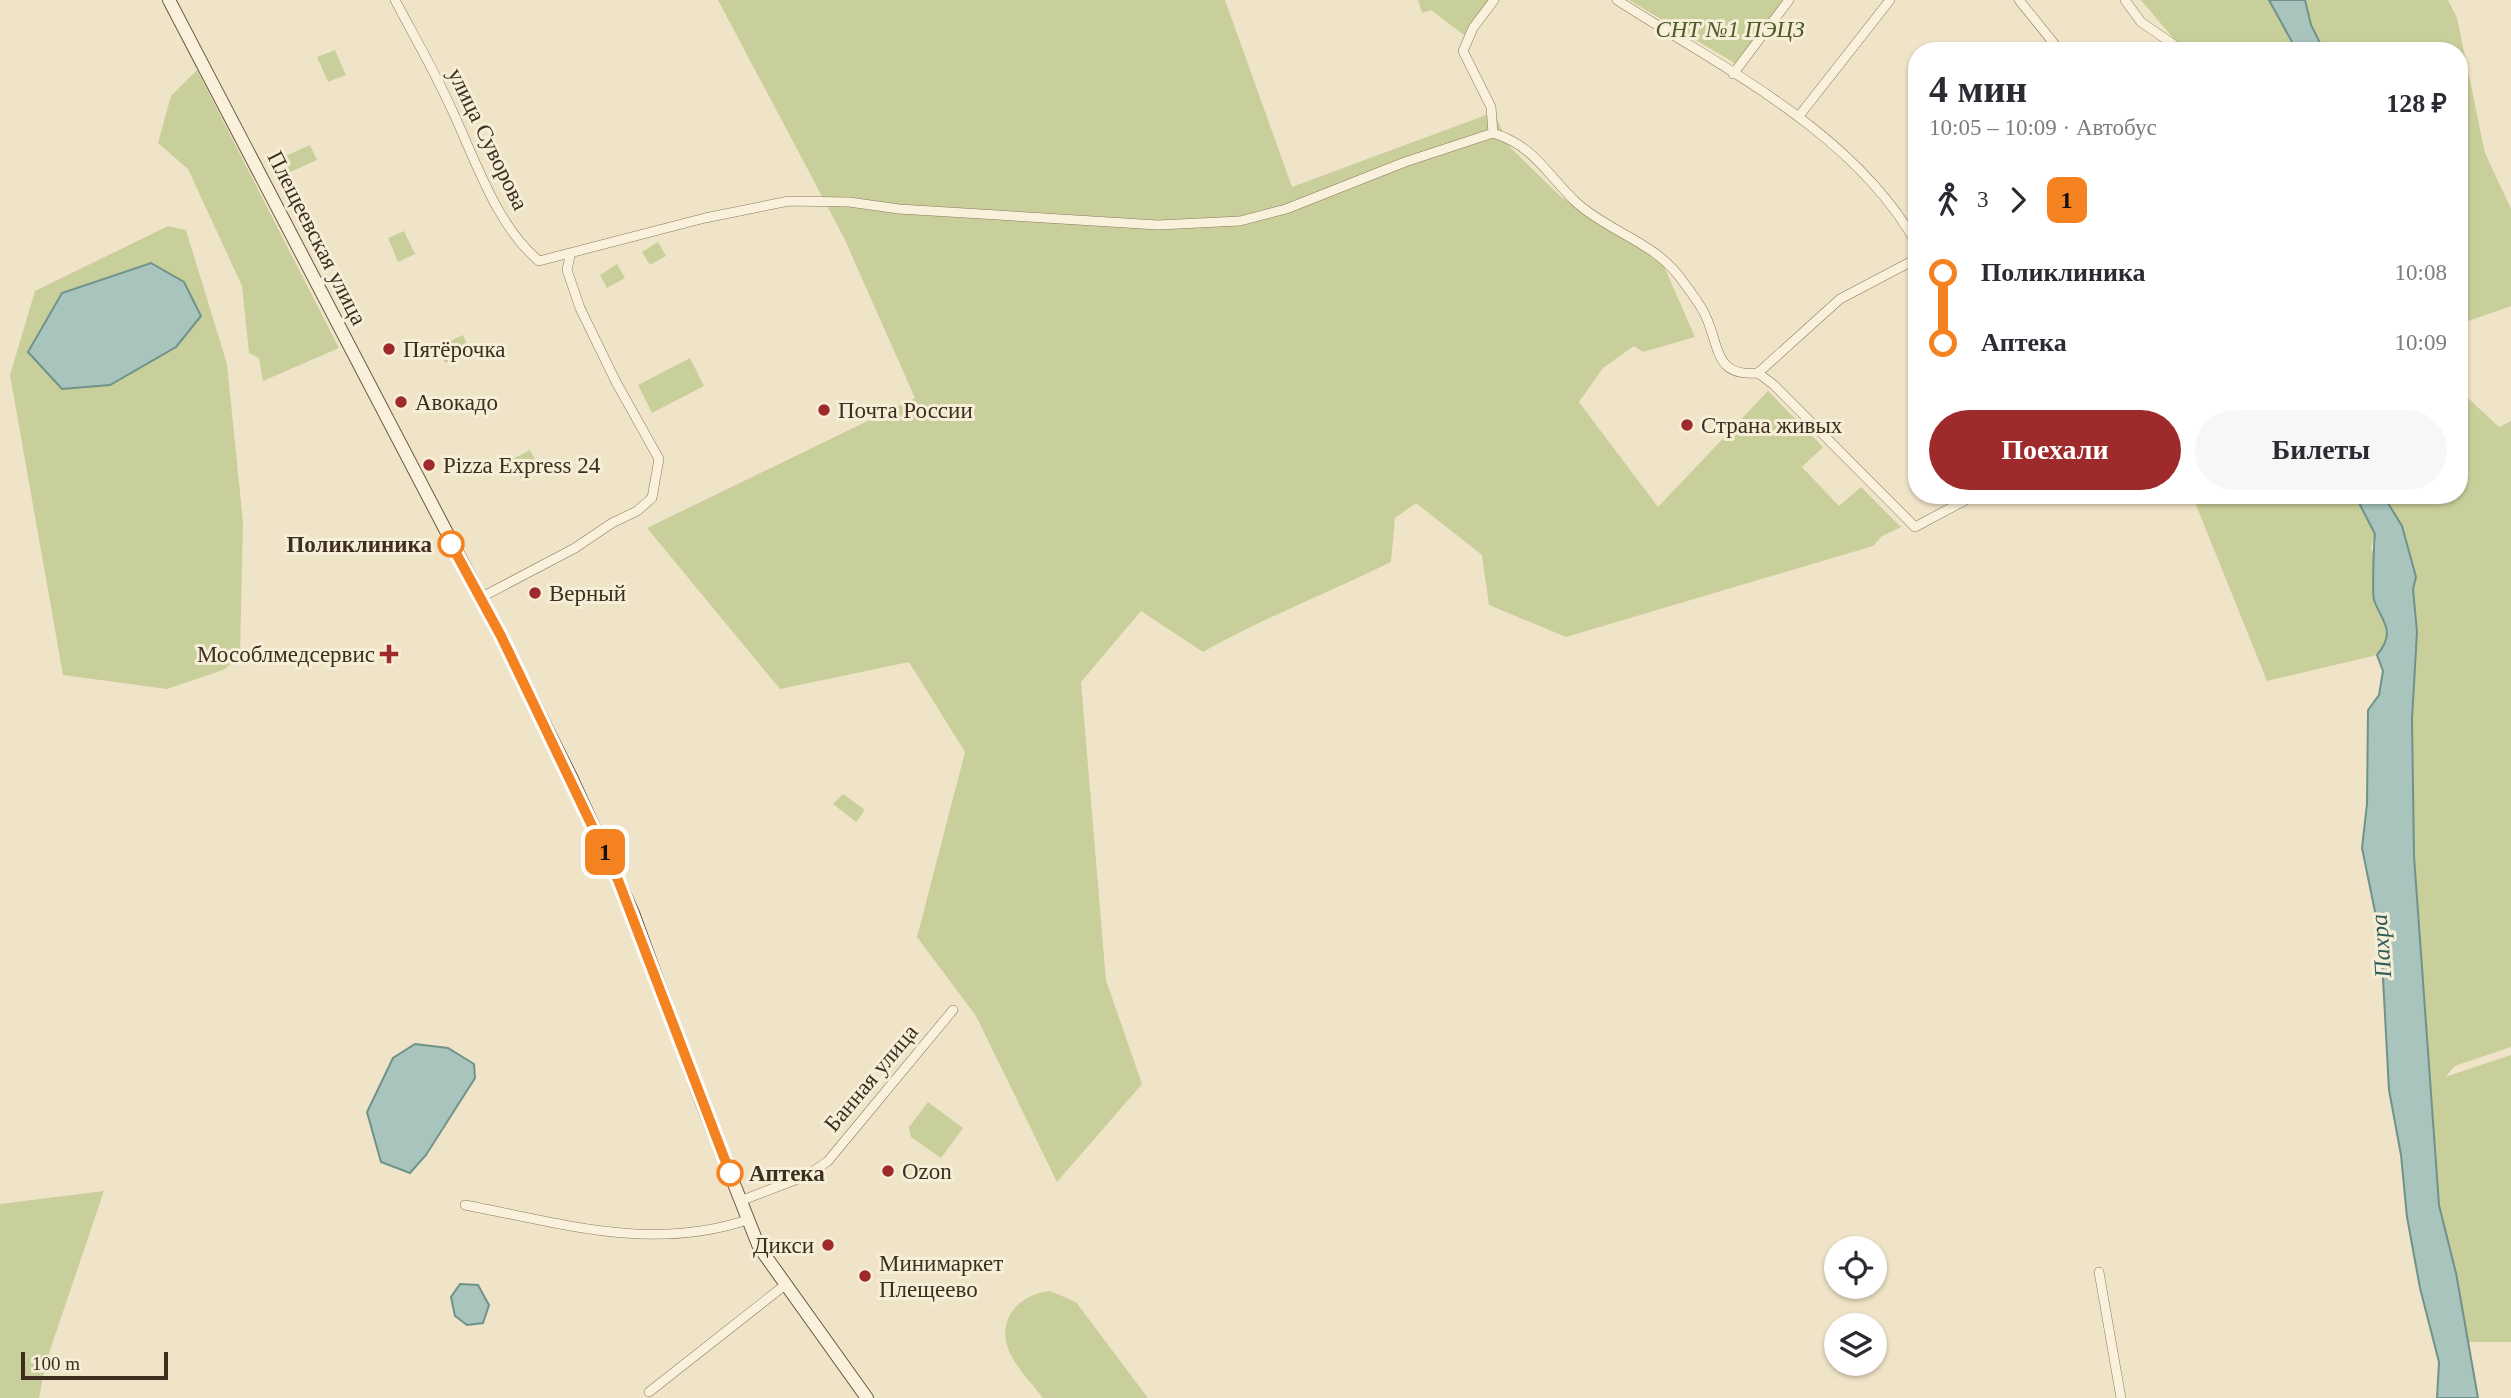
<!DOCTYPE html>
<html lang="ru">
<head>
<meta charset="utf-8">
<style>
	body { margin:0; font-family:"Times New Roman",serif; background:#f7f7f7; color:#2b2b33; height:100vh; display:flex; flex-direction:column; font-size:26px; white-space:nowrap }
	* { box-sizing:border-box; margin:0 }
	p { font-size:23px; color:#7c7c81 }
	.icon { flex:none; width:38px; height:38px; fill:none; stroke:currentColor; stroke-width:2; stroke-linecap:round; stroke-linejoin:round }
	.map { position:relative; flex:1; overflow:hidden }
	.details { position:absolute; left:1908px; top:42px; width:560px; height:462px; display:flex; flex-direction:column; background:#fff; border-radius:28px; box-shadow:0 2px 5px #0004 }
	.details>* { flex:none }
	.badge { padding:0 14px; border-radius:10px; font-size:24px; line-height:46px }
	.controls { position:absolute; left:1824px; top:1236px; display:grid; gap:14px }
	.controls a { display:grid; place-items:center; width:63px; height:63px; border-radius:50%; background:#fff; box-shadow:0 2px 5px #0004; font-size:35px }
	.scale { position:absolute; left:21px; bottom:18px; width:147px; box-sizing:border-box; padding-left:7px; border:4px solid #3d2e20; border-top:0; font-size:19px; line-height:24px; white-space:nowrap; color:#3d2e20; -webkit-text-stroke:5px #f7eed8; paint-order:stroke }
	.map>.badge { position:absolute; translate:-50% -50%; box-shadow:0 0 0 4px #fff }
	.legs { display:flex; align-items:center; gap:10px; height:77px; padding:0 21px; font-size:23px }
	.legs p { margin-inline-start:auto }
	.headline { display:flex; align-items:center; justify-content:space-between; height:119px; padding:0 21px }
	h1 { font-size:38px; font-weight:700; line-height:52px }
	.action { display:flex; gap:14px; margin-top:auto; padding:14px 21px }
	.action a { flex:1; height:80px; border-radius:42px; background:#9e2a2b; color:#fff; font-size:28px; font-weight:700; line-height:80px; text-align:center }
	.action a+a { background:#f7f7f7; color:#2b2b33 }
	ul { padding:0 21px; list-style:none }
	li { display:flex; align-items:center; gap:24px; height:70px; font-size:26px }
	li i { display:grid; place-items:center; width:10px; height:100%; margin:0 9px; background:currentColor }
	li i::after { content:''; width:18px; height:18px; margin:-9px; border:5px solid; border-radius:50%; background:#fff }
	li p { margin-inline-start:auto }
	li:first-child i { background:linear-gradient(#0000 50%,currentColor 0) }
	li:last-child i { background:linear-gradient(currentColor 50%,#0000 0) }
	.map>svg:first-child { display:block }
	.green { fill:#c9cf9b }
	.water { fill:#a9c4bc; stroke:#6f938a; stroke-width:2 }
	.lines { fill:none; stroke-linecap:round; stroke-linejoin:round }
	.street-casing { stroke:#8d765c; stroke-width:10 }
	.secondary-casing { stroke:#6f573f; stroke-width:14 }
	.street { stroke:#faf1dc; stroke-width:9 }
	.secondary { stroke:#faf1dc; stroke-width:12 }
	.line-1-casing { stroke:#fff; stroke-width:16 }
	.line-1 { stroke:#f58220; stroke-width:10 }
	.poi-dot { fill:#9e2a2b; stroke:#f7eed8; stroke-width:2.5 }
	.stop-1-dot { fill:#fff; stroke:#f58220; stroke-width:3.5 }
	.labels { text-anchor:middle; dominant-baseline:central; stroke-width:6; stroke-linejoin:round; paint-order:stroke }
	.park-label { font-size:23px; font-style:italic; fill:#4d5a26; stroke:#f7eed8 }
	.street-label { font-size:23px; fill:#3d2e20; stroke:#f7eed8 }
	.poi-label { font-size:23px; fill:#3d2e20; stroke:#f7eed8; text-anchor:start }
	.stop-label { font-size:23px; font-weight:bold; fill:#3d2e20; stroke:#f7eed8; text-anchor:end }
	.water-label { font-size:24px; font-style:italic; fill:#2f5d5a; stroke:#f7eed8 }
</style>
</head>
<body>
<div class="map">
<svg width="2511" height="1398" viewBox="0 0 2511 1398">
	<rect width="100%" height="100%" fill="#f0e4c8"/>
	<g class="green">
		<path d="M718,0H1225L1292,187L1494,112L1509,146L1560,196L1663,264L1695,337L1643,352L1634,346L1603,368L1579,402L1658,507L1768,391L1823,447L1802,467L1839,506L1861,487L1901,527L1882,536L1873,546L1566,637L1489,605L1482,555L1416,503L1395,518L1391,562C1328,593 1263,618 1203,652L1141,611L1081,682L1106,980L1142,1084L1057,1182L976,1016L917,937L965,752L909,662L780,689L647,528L915,398L844,238Z"/>
		<polygon points="1418,0 1489,0 1464,35 1431,10 1422,13"/>
		<polygon points="1629,0 1784,0 1736,64"/>
		<polygon points="2141,0 2269,0 2297,51 2184,51"/>
		<polygon points="2305,0 2448,0 2457,18 2485,153 2511,209 2511,306 2460,324 2459,328 2459,51 2324,51 2311,25"/>
		<polygon points="335,50 346,75 328,82 317,57"/>
		<polygon points="197,70 339,348 263,381 259,358 249,353 242,286 188,169 158,143 171,96"/>
		<polygon points="310,145 317,160 288,173 281,158"/>
		<polygon points="168,226 186,230 227,364 243,522 240,657 223,670 167,689 63,675 10,375 35,291"/>
		<polygon points="404,231 415,254 398,262 388,238"/>
		<polygon points="658,242 666,256 650,265 642,252"/>
		<polygon points="617,264 625,278 607,288 600,275"/>
		<polygon points="463,335 470,351 445,363 437,347"/>
		<polygon points="690,358 704,386 652,413 638,385"/>
		<polygon points="2459,384 2468,398 2499,427 2511,421 2511,1047 2455,1066 2445,1077 2511,1055 2511,1342 2467,1342 2456,1273 2439,1205 2414,856 2412,719 2417,632 2413,589 2416,577 2402,526 2383,495 2459,495"/>
		<polygon points="530,450 540,469 521,479 511,460"/>
		<polygon points="2192,495 2355,495 2375,534 2371,548 2376,560 2373,597 2387,621 2386,644 2377,655 2267,681"/>
		<polygon points="843,794 865,810 856,822 833,804"/>
		<polygon points="928,1102 963,1128 941,1158 911,1137 909,1127"/>
		<polygon points="104,1191 46,1362 39,1398 0,1398 0,1204"/>
		<path d="M1050,1291L1076,1302L1148,1398H1043C1032,1383 1014,1366 1008,1348C997,1317 1021,1294 1050,1291Z"/>
	</g>
	<g class="water">
		<polygon points="2269,0 2305,0 2311,25 2324,51 2297,51"/>
		<polygon points="151,263 184,282 201,316 176,347 110,385 62,389 28,352 62,293"/>
		<path d="M2355,495H2383L2402,526L2416,577L2413,589L2417,632L2412,719L2414,856L2439,1205L2456,1273L2478,1398H2437L2439,1362L2420,1288L2407,1217L2401,1155L2389,1090L2381,941L2362,848L2367,804L2368,710L2379,695L2383,671L2377,655C2397,631 2382,622 2374,600C2372,594 2374,540 2375,534Z"/>
		<polygon points="415,1044 448,1048 474,1064 475,1078 426,1155 410,1173 381,1162 367,1112 393,1058"/>
		<polygon points="460,1284 478,1285 489,1305 483,1323 467,1325 455,1316 451,1297"/>
	</g>
	<g class="lines">
		<g class="street-casing">
			<g id="street">
				<path d="M395,0C414,36 435,72 452,110C476,161 496,225 539,261L705,218L789,201L849,202L899,209L1158,225L1240,221L1286,209L1405,162L1493,133"/>
				<path d="M1617,0C1721,67 1854,132 1916,243"/>
				<polyline points="2019,0 2060,51"/>
				<polyline points="2125,0 2141,22 2183,51"/>
				<polyline points="1733,74 1789,0"/>
				<polyline points="1799,116 1890,0"/>
				<path d="M1493,133C1535,146 1547,175 1577,203C1610,233 1657,242 1684,283C1692,294 1702,306 1707,319C1720,350 1716,377 1758,373"/>
				<polyline points="1493,133 1491,107 1463,51 1473,28 1494,0"/>
				<polyline points="1758,373 1774,385 1915,527 1975,495"/>
				<polyline points="1758,373 1840,299 1916,259"/>
				<polyline points="480,598 575,548 612,523 637,511 652,498 659,459 616,382 580,308 567,270 570,256"/>
				<polyline points="740,1201 808,1175 828,1161 953,1010"/>
				<path d="M465,1205C560,1223 651,1252 747,1220"/>
				<polyline points="2099,1272 2121,1398"/>
				<polyline points="649,1392 785,1285"/>
			</g>
		</g>
		<g class="secondary-casing">
			<polyline id="secondary" points="169,0 494,623 571,777 633,913 702,1103 759,1247 867,1398"/>
		</g>
		<use href="#street" class="street"/>
		<use href="#secondary" class="secondary"/>
	</g>
	<g class="lines">
		<g class="line-1-casing">
			<polyline id="line-1" points="451,544 501,636 618,880 730,1173"/>
		</g>
		<use href="#line-1" class="line-1"/>
	</g>
	<g class="poi-dot">
		<circle cx="389" cy="349" r="7"/>
		<circle cx="401" cy="402" r="7"/>
		<circle cx="824" cy="410" r="7"/>
		<circle cx="1687" cy="425" r="7"/>
		<circle cx="429" cy="465" r="7"/>
		<circle cx="535" cy="593" r="7"/>
		<path d="M385.5 643.5h7v7h7v7h-7v7h-7v-7h-7v-7h7z"/>
		<circle cx="888" cy="1171" r="7"/>
		<circle cx="828" cy="1245" r="7"/>
		<circle cx="865" cy="1276" r="7"/>
	</g>
	<g class="stop-1-dot">
		<circle cx="451" cy="544" r="12"/>
		<circle cx="730" cy="1173" r="12"/>
	</g>
	<g class="labels">
		<g class="park-label">
			<text x="1730" y="29">СНТ №1 ПЭЦЗ</text>
		</g>
		<g class="street-label">
			<text transform="translate(488 139) rotate(64)">улица Суворова</text>
			<text transform="translate(317 238) rotate(63)">Плещеевская улица</text>
			<text transform="translate(871 1078) rotate(-50)">Банная улица</text>
		</g>
		<g class="poi-label">
			<text x="403" y="349">Пятёрочка</text>
			<text x="415" y="402">Авокадо</text>
			<text x="838" y="410">Почта России</text>
			<text x="1701" y="425">Страна живых</text>
			<text x="443" y="465">Pizza Express 24</text>
			<text x="549" y="593">Верный</text>
			<text x="375" y="654" text-anchor="end">Мособлмедсервис</text>
			<text x="902" y="1171">Ozon</text>
			<text x="814" y="1245" text-anchor="end">Дикси</text>
			<text x="879" y="1263">Минимаркет<tspan x="879" dy="26">Плещеево</tspan></text>
		</g>
		<g class="stop-label">
			<text x="432" y="544">Поликлиника</text>
			<text x="749" y="1173" text-anchor="start">Аптека</text>
		</g>
		<g class="water-label">
			<text transform="translate(2381 946) rotate(-94)">Пахра</text>
		</g>
	</g>
</svg>
<div class="controls">
<a><svg class="icon" aria-label="locate" viewBox="0 0 24 24"><circle cx="12" cy="12" r="6"/><path d="M12 2v4M12 18v4M2 12h4M18 12h4"/></svg></a>
<a><svg class="icon" aria-label="layers" viewBox="0 0 24 24"><path d="M12 4l9 5-9 5-9-5zM3 14l9 5 9-5"/></svg></a>
</div>
<div class="scale">100 m</div>
<b class="badge" style="left:605px;top:852px;background:#f58220;color:#111">1</b>
<section class="details">
<div class="headline"><div><h1>4 мин</h1><p>10:05 – 10:09 · Автобус</p></div><b>128 ₽</b></div>
<div class="legs"><svg class="icon" aria-label="walk" viewBox="0 0 24 24"><circle cx="13" cy="4" r="2"/><path d="M13 8l-2 6 4 7M11 14l-3 7M7 12l3-4h3l4 4"/></svg>3<svg class="icon" aria-label="forward" viewBox="0 0 24 24"><path d="M9 5l7 7-7 7"/></svg><b class="badge" style="background:#f58220;color:#111">1</b></div>
<ul>
<li><i style="color:#f58220"></i><b>Поликлиника</b><p>10:08</p></li>
<li><i style="color:#f58220"></i><b>Аптека</b><p>10:09</p></li>
</ul>
<div class="action"><a>Поехали</a><a>Билеты</a></div>
</section>
</div>
</body>
</html>
